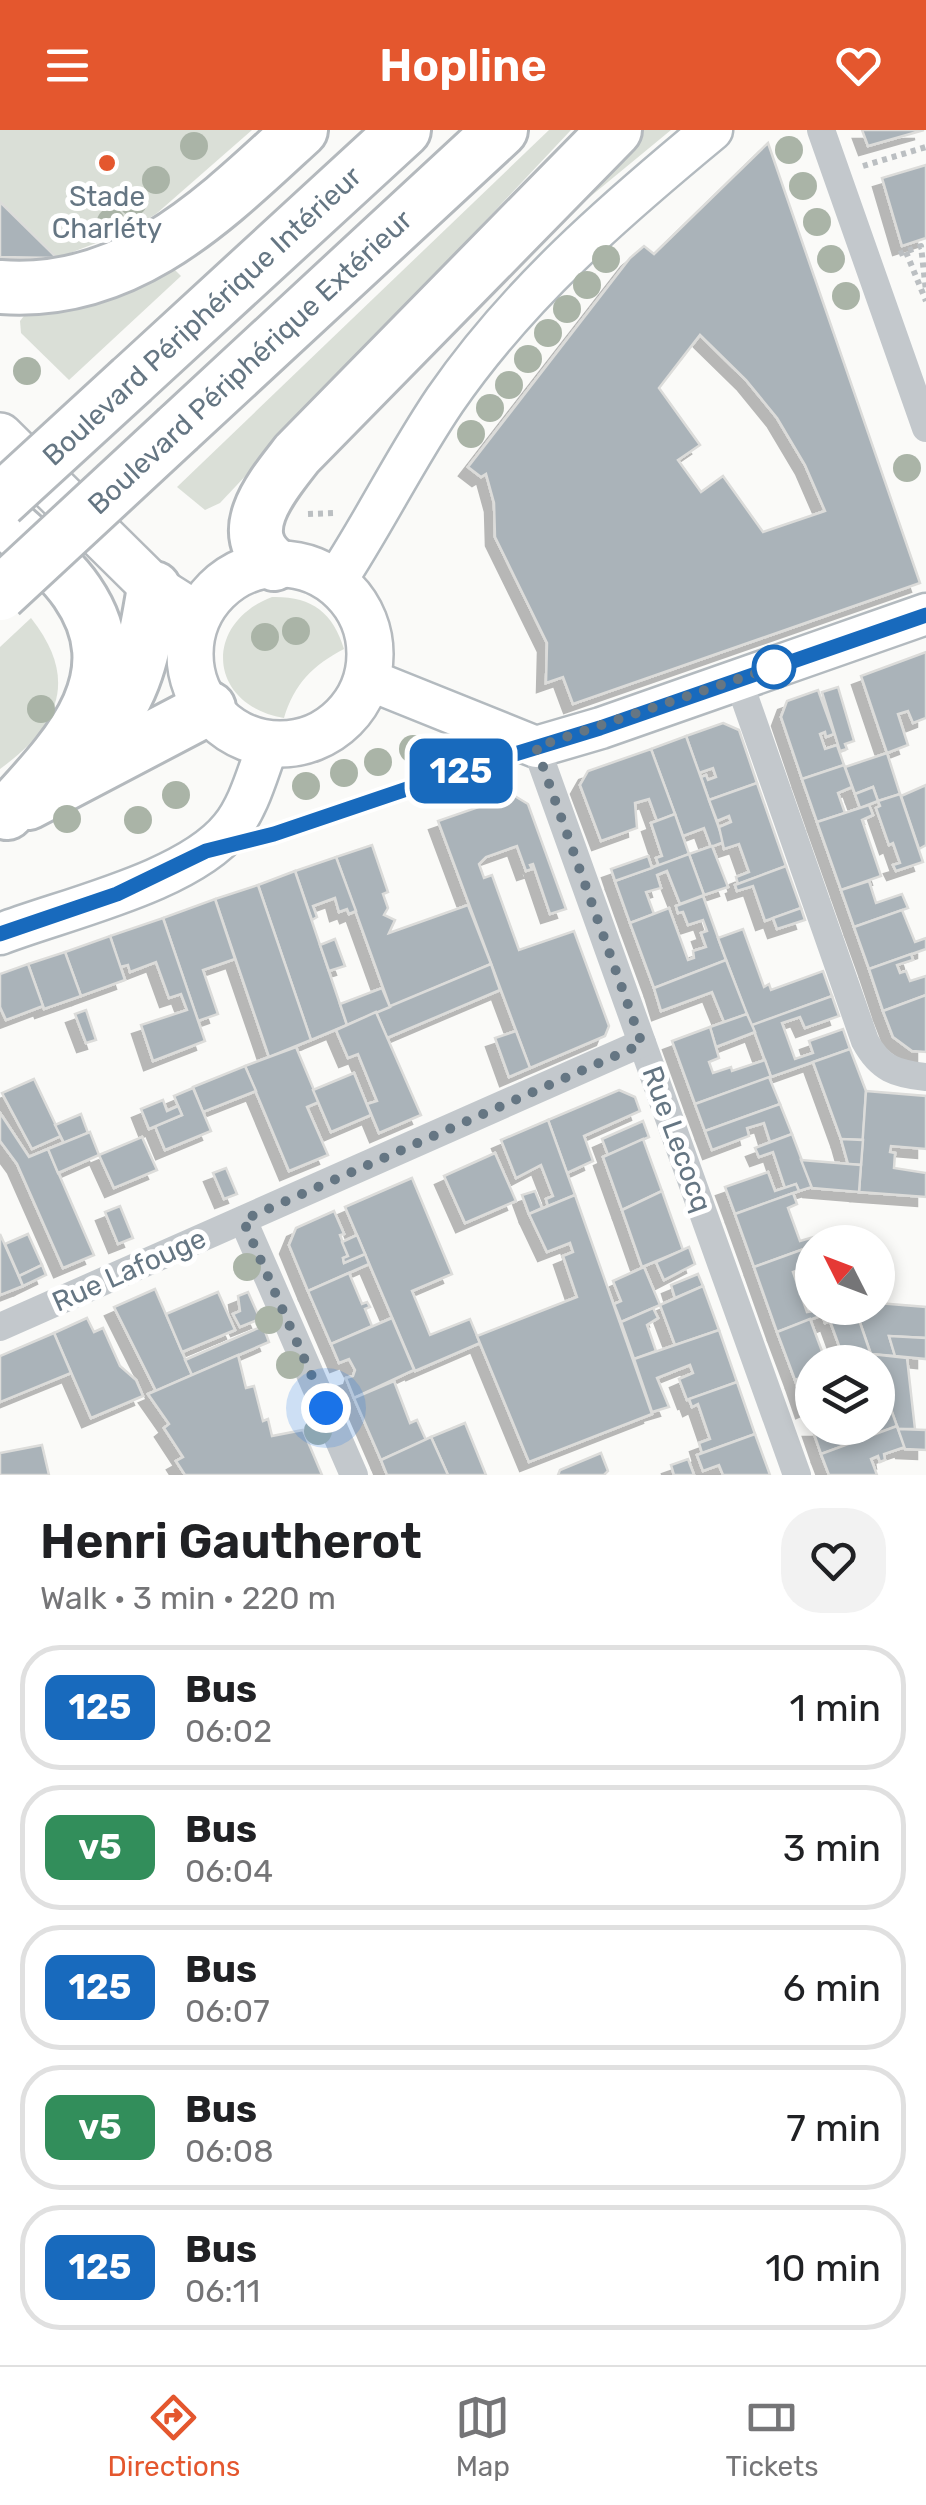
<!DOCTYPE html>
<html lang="en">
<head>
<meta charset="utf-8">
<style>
	body { margin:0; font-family:Rubik,sans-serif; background:#f2f2f2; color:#202124; height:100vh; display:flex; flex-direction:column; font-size:38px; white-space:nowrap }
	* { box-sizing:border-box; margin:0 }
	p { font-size:32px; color:#757577 }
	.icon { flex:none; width:55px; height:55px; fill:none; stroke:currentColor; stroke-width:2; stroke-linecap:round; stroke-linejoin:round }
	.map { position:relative; height:1345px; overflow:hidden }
	.panel { display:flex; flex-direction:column; background:#fff; flex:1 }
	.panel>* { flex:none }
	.badge { padding:0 20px; border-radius:15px; font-size:35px; line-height:65px }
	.needle { width:65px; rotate:312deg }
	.tools { position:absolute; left:795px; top:1095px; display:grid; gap:20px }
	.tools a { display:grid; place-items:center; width:100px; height:100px; border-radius:50%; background:#fff; box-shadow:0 5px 15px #0003; font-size:50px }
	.you { position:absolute; width:50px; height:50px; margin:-25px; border:8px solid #fff; border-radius:50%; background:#1a73e8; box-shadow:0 0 0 15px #1a73e833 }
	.map>.badge { position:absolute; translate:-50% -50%; box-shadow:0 0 0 5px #fff }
	.round { display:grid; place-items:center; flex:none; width:105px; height:105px; border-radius:40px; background:#f2f2f2 }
	.overview { display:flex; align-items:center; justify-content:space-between; height:170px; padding:0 40px }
	h1 { font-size:48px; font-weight:600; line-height:75px }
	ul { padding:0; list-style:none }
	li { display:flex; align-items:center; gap:30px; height:125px; margin:0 20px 15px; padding:0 20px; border:5px solid #e0e0e0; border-radius:40px }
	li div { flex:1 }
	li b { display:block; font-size:38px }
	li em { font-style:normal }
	li .badge { min-width:110px; font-weight:700; text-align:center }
	header { display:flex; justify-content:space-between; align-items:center; height:130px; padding:0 40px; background:#e4572e; color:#fff; font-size:45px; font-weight:600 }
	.tabs { display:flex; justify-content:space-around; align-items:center; height:140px; border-top:2px solid #e0e0e0; background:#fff; font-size:28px; color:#757577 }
	.tabs a { display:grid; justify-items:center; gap:5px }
	.tabs .current { color:#e4572e }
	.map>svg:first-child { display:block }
	.green { fill:#dadfd7 }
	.building { fill:#aab3b9; stroke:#dcdcda; stroke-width:2.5; fill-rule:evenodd; filter:url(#shadow) }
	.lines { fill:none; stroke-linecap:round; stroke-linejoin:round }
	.secondary-casing { stroke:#b3babf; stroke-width:45 }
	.primary-casing { stroke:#b5babe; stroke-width:50 }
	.highway-casing { stroke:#b4b9bd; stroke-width:58 }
	.path { stroke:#bbbfc2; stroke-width:6; stroke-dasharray:5 5; stroke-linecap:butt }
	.lane { stroke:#c3c8cc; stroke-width:14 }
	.street { stroke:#c3c8cc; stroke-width:28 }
	.secondary { stroke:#fff; stroke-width:40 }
	.primary { stroke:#fff; stroke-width:45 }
	.highway { stroke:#fff; stroke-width:52 }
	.highway-bridge-casing { stroke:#b4b9bd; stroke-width:58; stroke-linecap:butt }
	.highway-bridge { stroke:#fff; stroke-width:52 }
	.tree { fill:#aab4a7 }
	.line-casing { stroke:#fff; stroke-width:22 }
	.line { stroke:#186abd; stroke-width:15 }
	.walk { stroke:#657683; stroke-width:10; stroke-dasharray:0 18 }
	.poi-dot { fill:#e4572e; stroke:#fff; stroke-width:4 }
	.stop-dot { fill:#fff; stroke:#186abd; stroke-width:5 }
	.labels { text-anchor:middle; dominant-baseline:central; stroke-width:10; stroke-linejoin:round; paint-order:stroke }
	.poi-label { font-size:28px; fill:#657683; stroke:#fff }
	.street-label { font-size:28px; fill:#657683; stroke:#fff }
</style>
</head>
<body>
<header><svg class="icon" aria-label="menu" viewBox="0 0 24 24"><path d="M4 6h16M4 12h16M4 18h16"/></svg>Hopline<svg class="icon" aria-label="heart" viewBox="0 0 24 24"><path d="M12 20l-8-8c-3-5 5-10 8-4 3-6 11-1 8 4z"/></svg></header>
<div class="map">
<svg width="926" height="1345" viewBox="0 0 926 1345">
	<defs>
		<filter id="shadow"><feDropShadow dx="-9" dy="9" stdDeviation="0" flood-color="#0004"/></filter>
	</defs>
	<rect width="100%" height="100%" fill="#fafaf8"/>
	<g class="green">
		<polygon points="0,0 252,0 156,84 125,102 57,128 0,72"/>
		<polygon points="549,0 571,0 220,373 205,380 177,357"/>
		<polygon points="634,0 671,0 540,108 381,278 376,272"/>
		<polygon points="173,138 181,146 69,250 21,203 20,191 27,182"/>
		<path d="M272,467C311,466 333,482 344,519C313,535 294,554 284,588C208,575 202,494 272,467Z"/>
		<path d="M31,488C79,549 60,595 0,639V517Z"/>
	</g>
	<g class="building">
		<polygon points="862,0 924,0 868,16"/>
		<path d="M768,13L920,453L573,574L563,547L546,553L547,513L495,407L494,373L486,344L481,347L468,337L630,128L644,116L654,124ZM700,205L746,250L777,288L805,335L825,381L763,402L723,346L701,362L678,330L700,315L659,258Z"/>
		<polygon points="926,35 926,108 902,116 882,48"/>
		<polygon points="0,72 57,128 0,127"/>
		<polygon points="926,522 926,588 913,593 908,581 898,584 908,615 887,623 861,546"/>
		<polygon points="838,557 854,611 845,614 847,619 840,621 822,562"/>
		<polygon points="818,560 834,604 826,607 825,602 820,604 825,619 837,615 844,635 802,649 781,587 787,571"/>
		<polygon points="723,593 739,600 757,653 709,670 701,647 706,645 708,650 716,647 713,638 699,643 686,606"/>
		<polygon points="686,606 724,712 711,717 704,698 683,706 651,619"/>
		<polygon points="651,619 675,684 657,691 649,669 635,673 637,698 601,711 580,655 588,641"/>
		<polygon points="887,623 900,664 878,671 873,657 855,664 845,637"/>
		<polygon points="844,635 852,657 838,663 845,683 817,692 802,649"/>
		<polygon points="757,653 786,736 738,754 736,747 749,742 739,714 724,719 719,697 731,692 729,686 717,691 709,670"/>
		<polygon points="926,655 926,715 919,719 901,666"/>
		<polygon points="873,657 878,671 860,678 855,664"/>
		<polygon points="900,664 923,732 896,741 893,735 900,733 893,713 889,715 876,678 880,676 878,671"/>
		<polygon points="513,665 528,674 566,779 550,784 533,734 530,735 532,739 526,741 517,716 486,727 479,734 484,748 492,745 519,820 574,801 609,896 605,906 530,938 438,691"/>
		<polygon points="869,675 873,685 862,690 881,746 841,760 817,692"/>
		<polygon points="675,684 689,724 659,736 656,728 662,726 651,693"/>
		<polygon points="372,715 388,762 383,764 388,778 384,785 395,790 389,803 468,775 491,834 390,877 336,727"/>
		<polygon points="712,716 728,757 704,765 689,724"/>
		<polygon points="689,724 704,765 680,774 667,741 657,745 661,758 646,762 654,784 630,793 615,751"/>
		<polygon points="648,726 652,738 615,751 611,739"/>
		<polygon points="336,727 356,781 349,784 347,779 339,782 335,768 313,776 317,787 312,790 295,741"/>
		<polygon points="786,736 801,778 765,791 753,756 737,761 735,755"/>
		<polygon points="295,741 347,895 311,910 258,755"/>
		<polygon points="869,751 876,773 902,764 908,778 854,797 841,760"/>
		<polygon points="258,755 311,910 269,927 215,769"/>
		<polygon points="703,766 726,830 654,858 630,793 669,778 688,830 694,828 693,821 706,817 701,803 707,801 703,790 688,795 683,782 678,783 676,776"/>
		<polygon points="215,769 235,829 203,840 218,884 198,891 163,788"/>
		<polygon points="801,778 805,790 777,799 773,788"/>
		<polygon points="902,780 915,812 926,808 926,819 869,839 854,797"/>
		<polygon points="163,788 205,911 153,931 141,895 187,880 181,864 169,868 156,832 130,842 128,835 120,837 110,806"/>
		<polygon points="743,799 764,857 769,854 771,860 823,841 832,866 751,896 718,808"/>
		<polygon points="110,806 125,850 81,866 65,822"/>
		<polygon points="335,809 345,836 329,841 320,815"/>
		<polygon points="65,822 81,866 44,879 28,834"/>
		<polygon points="911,824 913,830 897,835 900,843 906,841 910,851 926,846 926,865 883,881 869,839"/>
		<polygon points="726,830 747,884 724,892 712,862 661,881 654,858"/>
		<polygon points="28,834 43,876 6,890 0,877 0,844"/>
		<polygon points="491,834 500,860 387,908 376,882"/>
		<polygon points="382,858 390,877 347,895 340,874"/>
		<polygon points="926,865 926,922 912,921 893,907 883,881"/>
		<polygon points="832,866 839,886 805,898 800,887 782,893 795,929 813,923 809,911 843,899 850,919 771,947 752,895"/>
		<polygon points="86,880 96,910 86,913 75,884"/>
		<polygon points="376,882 421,985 379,1003 367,974 377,971 358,924 348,928 336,900"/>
		<polygon points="747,884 755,902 716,917 710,897"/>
		<polygon points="710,897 719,928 709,932 713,943 731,937 732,941 765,930 771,947 695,974 672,911"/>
		<polygon points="516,901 530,938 509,947 495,908"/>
		<polygon points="296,917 319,972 307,977 328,1025 289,1041 245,936"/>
		<polygon points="850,919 866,961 863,1010 841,1009 813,932"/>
		<polygon points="245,936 256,961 203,982 193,957"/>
		<polygon points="354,943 371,985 331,1002 313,960"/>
		<polygon points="769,947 780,974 705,1001 695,974"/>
		<polygon points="34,949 61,1006 32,1019 2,963"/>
		<polygon points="193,958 211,1001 165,1020 155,996 182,985 174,966"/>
		<polygon points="619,960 635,967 640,981 584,1006 593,1031 567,1043 548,990"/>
		<polygon points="866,961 926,966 926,1019 891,1016 890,1022 895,1023 894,1038 926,1043 926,1067 859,1062"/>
		<polygon points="163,970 167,981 178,976 182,985 149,999 141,979"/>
		<polygon points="780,974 792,1004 770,1012 764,993 747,998 749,1006 712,1020 705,1001"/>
		<polygon points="0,983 29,1027 48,1019 94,1125 63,1138 17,1034 0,1011"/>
		<polygon points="81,984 88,1003 64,1013 55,995"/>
		<polygon points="548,990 575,1065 548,1076 546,1069 553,1066 541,1035 516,1048 501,1010"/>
		<polygon points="643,991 649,1007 608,1025 602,1009"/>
		<polygon points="90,1002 99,1025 58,1043 48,1019"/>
		<polygon points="792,1004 812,1057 799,1061 796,1054 785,1058 773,1022 759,1027 755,1018"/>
		<polygon points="142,1007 157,1040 114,1058 99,1025"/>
		<polygon points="643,1009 662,1061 622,1080 603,1027"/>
		<polygon points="841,1009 863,1010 861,1035 848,1034"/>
		<polygon points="495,1023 516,1071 465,1093 444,1046"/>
		<polygon points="801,1030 861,1035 859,1062 812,1058"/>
		<polygon points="226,1038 237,1064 224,1069 213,1043"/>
		<polygon points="768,1042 775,1061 796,1054 799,1061 735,1084 725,1057"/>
		<polygon points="412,1048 452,1144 412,1161 430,1205 470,1189 480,1213 415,1241 345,1077"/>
		<polygon points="535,1061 542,1078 529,1084 522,1065"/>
		<polygon points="662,1061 683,1120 642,1137 622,1080"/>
		<polygon points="793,1063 797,1074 788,1078 800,1111 828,1103 831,1109 812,1112 812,1116 754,1137 735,1084"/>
		<polygon points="575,1065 652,1284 529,1332 477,1206 577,1167 563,1126 573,1122 570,1113 547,1122 529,1084"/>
		<polygon points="120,1076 133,1108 118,1114 105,1082"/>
		<polygon points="334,1081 344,1104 340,1105 348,1126 343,1128 344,1133 365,1124 369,1134 308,1161 289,1115 296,1098"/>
		<polygon points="0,1104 23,1156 0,1165"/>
		<polygon points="28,1104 42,1135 19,1146 5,1114"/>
		<polygon points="357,1105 365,1124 344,1133 343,1128 348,1126 342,1112"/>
		<polygon points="812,1116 812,1135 793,1142 807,1182 830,1178 831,1182 777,1202 754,1137"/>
		<polygon points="689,1117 695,1134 664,1150 656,1132"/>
		<polygon points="42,1135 46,1145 23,1156 19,1146"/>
		<polygon points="644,1137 660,1175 621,1192 614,1174 621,1171 613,1151"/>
		<polygon points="349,1143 362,1174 367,1172 370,1177 365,1179 372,1196 331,1214 308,1161"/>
		<polygon points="698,1144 703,1156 675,1168 671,1155"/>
		<polygon points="703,1156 719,1200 675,1215 660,1175"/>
		<polygon points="155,1159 192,1245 156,1261 114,1177"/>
		<polygon points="218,1162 235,1200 182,1222 166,1184"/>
		<polygon points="248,1162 260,1189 240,1197 233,1184 240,1181 238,1166"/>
		<polygon points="878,1173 926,1177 926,1208 889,1206 895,1226 871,1224 855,1178 878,1178"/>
		<polygon points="653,1178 658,1188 647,1195 656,1221 634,1229 621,1192"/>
		<polygon points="843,1178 855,1178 870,1222 845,1232 830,1191 825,1193 822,1185"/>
		<polygon points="87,1188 94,1202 103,1198 120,1236 136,1250 143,1266 91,1288 54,1203"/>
		<polygon points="392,1188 414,1240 354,1268 346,1248 353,1246 355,1240 349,1229 339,1233 331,1214"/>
		<polygon points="810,1189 826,1232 812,1232 812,1244 795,1250 777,1202"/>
		<polygon points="263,1196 269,1212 192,1245 185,1230"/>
		<polygon points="719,1200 737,1252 687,1270 679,1249 693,1243 690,1235 657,1248 669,1277 652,1282 634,1229"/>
		<polygon points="54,1203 71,1243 0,1272 0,1226"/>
		<polygon points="889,1206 926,1208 926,1229 895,1226"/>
		<polygon points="871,1224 907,1228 915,1299 898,1299 878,1242 878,1232 874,1232"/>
		<polygon points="238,1225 246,1258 254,1256 263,1291 268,1289 272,1306 303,1300 322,1345 185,1345 176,1331 183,1327 164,1298 169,1294 148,1264"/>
		<polygon points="812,1244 812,1276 805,1279 795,1250"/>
		<polygon points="394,1251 410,1293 417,1290 426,1310 381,1330 354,1268"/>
		<polygon points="737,1252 755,1304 702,1323 699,1313 710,1309 698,1274 692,1277 689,1269"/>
		<polygon points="886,1266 897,1296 821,1324 812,1298 878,1298 878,1269"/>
		<polygon points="465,1293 486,1345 448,1345 431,1307"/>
		<polygon points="897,1296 905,1317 884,1324 885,1330 880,1332 878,1326 871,1329 877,1345 829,1345 821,1324"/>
		<polygon points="898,1299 926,1300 926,1320 905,1319"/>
		<polygon points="755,1304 770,1345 723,1345 719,1335 703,1341 697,1325"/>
		<polygon points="431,1307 448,1345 387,1345 381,1330"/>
		<polygon points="42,1315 49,1345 0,1345 0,1323"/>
		<polygon points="601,1323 608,1341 604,1345 558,1345 560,1340"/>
		<polygon points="688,1329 694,1345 674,1345 671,1335"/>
	</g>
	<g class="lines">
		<g class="secondary-casing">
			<g id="secondary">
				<path d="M335,452C374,393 405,329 445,270C518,164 614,81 712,0"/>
				<polyline points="367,549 536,617 601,598 926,484"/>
				<path d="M0,804C65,779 188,752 231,698C250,675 258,640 269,613"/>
			</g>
		</g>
		<g class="primary-casing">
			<g id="primary">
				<polyline points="0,306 154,458 184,477"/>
				<circle cx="280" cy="524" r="90"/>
			</g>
		</g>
		<g class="highway-casing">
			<g id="highway">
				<path d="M0,157C128,167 214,80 301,0"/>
				<polyline points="132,250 404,0"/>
				<polyline points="178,299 501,0"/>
				<path d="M0,386C25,410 58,434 77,462C137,549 64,620 7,683"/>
				<path d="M274,434C232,402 273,355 297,324L615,0"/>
				<path d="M100,605C139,559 144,516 154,458"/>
				<polyline points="28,673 209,578"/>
			</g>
		</g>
		<g class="path">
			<polyline points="863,36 926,17"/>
			<polyline points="906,122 926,171"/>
			<polyline points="899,124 921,116 926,161"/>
			<polyline points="308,384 335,383"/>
		</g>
		<polyline class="lane" points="231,715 274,704 524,621"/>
		<g class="street">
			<polyline points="821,0 926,298"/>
			<path d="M738,549L865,911C880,939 896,944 926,947"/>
			<polyline points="536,617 797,1345"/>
			<polyline points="243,1090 354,1345"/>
			<polyline points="0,1197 642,913"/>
		</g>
		<use href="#secondary" class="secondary"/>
		<use href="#primary" class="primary"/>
		<use href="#highway" class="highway"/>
		<g class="highway-bridge-casing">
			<g id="highway-bridge">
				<polyline points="0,371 132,250"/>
				<polyline points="0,464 178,299"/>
			</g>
		</g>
		<use href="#highway-bridge" class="highway-bridge"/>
	</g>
	<g class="tree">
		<circle cx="194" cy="16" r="14"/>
		<circle cx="789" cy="20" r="14"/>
		<circle cx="156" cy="50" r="14"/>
		<circle cx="803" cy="56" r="14"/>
		<circle cx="133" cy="72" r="14"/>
		<circle cx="111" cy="92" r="14"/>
		<circle cx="817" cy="92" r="14"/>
		<circle cx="606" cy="129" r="14"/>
		<circle cx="831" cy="129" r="14"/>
		<circle cx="587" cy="155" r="14"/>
		<circle cx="846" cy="166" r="14"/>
		<circle cx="567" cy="179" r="14"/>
		<circle cx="548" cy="203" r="14"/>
		<circle cx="528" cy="229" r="14"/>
		<circle cx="27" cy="241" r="14"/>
		<circle cx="509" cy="255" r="14"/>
		<circle cx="490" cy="278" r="14"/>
		<circle cx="471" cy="304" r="14"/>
		<circle cx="907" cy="338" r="14"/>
		<circle cx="296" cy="501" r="14"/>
		<circle cx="265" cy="507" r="14"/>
		<circle cx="41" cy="579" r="14"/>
		<circle cx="413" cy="619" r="14"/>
		<circle cx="378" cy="632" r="14"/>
		<circle cx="344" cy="643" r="14"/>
		<circle cx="306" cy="656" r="14"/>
		<circle cx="176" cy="665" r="14"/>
		<circle cx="67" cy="689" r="14"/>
		<circle cx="138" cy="690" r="14"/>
		<circle cx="247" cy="1137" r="14"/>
		<circle cx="269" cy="1190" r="14"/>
		<circle cx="290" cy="1235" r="14"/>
		<circle cx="318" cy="1301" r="14"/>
	</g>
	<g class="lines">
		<g class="line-casing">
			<polyline id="line" points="0,804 117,764 206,721 274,704 469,638 600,598 926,485"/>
		</g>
		<use href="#line" class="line"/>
		<polyline class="walk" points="326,1278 243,1090 642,914 536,617 774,537"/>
	</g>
	<circle class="poi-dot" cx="107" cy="33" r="10"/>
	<circle class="stop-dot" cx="774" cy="537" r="20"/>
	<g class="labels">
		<g class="poi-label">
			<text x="107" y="66">Stade<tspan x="107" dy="32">Charléty</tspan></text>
		</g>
		<g class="street-label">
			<text transform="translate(202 186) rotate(-43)">Boulevard Périphérique Intérieur</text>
			<text transform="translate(250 232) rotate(-43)">Boulevard Périphérique Extérieur</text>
			<text transform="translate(677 1009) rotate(70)">Rue Lecocq</text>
			<text transform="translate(129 1140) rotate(-24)">Rue Lafouge</text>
		</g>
	</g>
</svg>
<div class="tools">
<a><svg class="needle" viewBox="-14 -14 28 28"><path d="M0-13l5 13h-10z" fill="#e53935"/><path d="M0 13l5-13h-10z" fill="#757577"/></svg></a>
<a><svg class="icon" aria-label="layers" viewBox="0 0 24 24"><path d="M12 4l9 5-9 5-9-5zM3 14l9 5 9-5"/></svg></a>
</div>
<div class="you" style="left:326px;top:1278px"></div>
<b class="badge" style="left:461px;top:641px;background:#186abd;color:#fff">125</b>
</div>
<section class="panel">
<div class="overview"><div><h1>Henri Gautherot</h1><p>Walk · 3 min · 220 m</p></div><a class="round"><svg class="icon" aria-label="heart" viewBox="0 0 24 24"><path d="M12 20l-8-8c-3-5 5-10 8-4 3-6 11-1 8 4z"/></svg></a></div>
<ul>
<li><span class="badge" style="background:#186abd;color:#fff">125</span><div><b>Bus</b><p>06:02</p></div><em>1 min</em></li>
<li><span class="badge" style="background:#328e5b;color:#fff">v5</span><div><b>Bus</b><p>06:04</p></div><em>3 min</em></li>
<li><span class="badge" style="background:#186abd;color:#fff">125</span><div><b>Bus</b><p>06:07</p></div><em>6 min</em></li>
<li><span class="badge" style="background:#328e5b;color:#fff">v5</span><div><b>Bus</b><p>06:08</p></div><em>7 min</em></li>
<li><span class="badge" style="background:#186abd;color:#fff">125</span><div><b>Bus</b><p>06:11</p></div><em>10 min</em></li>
</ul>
</section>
<nav class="tabs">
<a class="current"><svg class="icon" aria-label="directions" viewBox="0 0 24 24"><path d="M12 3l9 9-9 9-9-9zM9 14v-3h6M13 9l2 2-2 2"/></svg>Directions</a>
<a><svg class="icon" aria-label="map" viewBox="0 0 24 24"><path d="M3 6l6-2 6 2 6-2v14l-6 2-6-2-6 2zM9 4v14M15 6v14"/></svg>Map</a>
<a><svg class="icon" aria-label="tickets" viewBox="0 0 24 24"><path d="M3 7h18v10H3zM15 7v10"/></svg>Tickets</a>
</nav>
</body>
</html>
